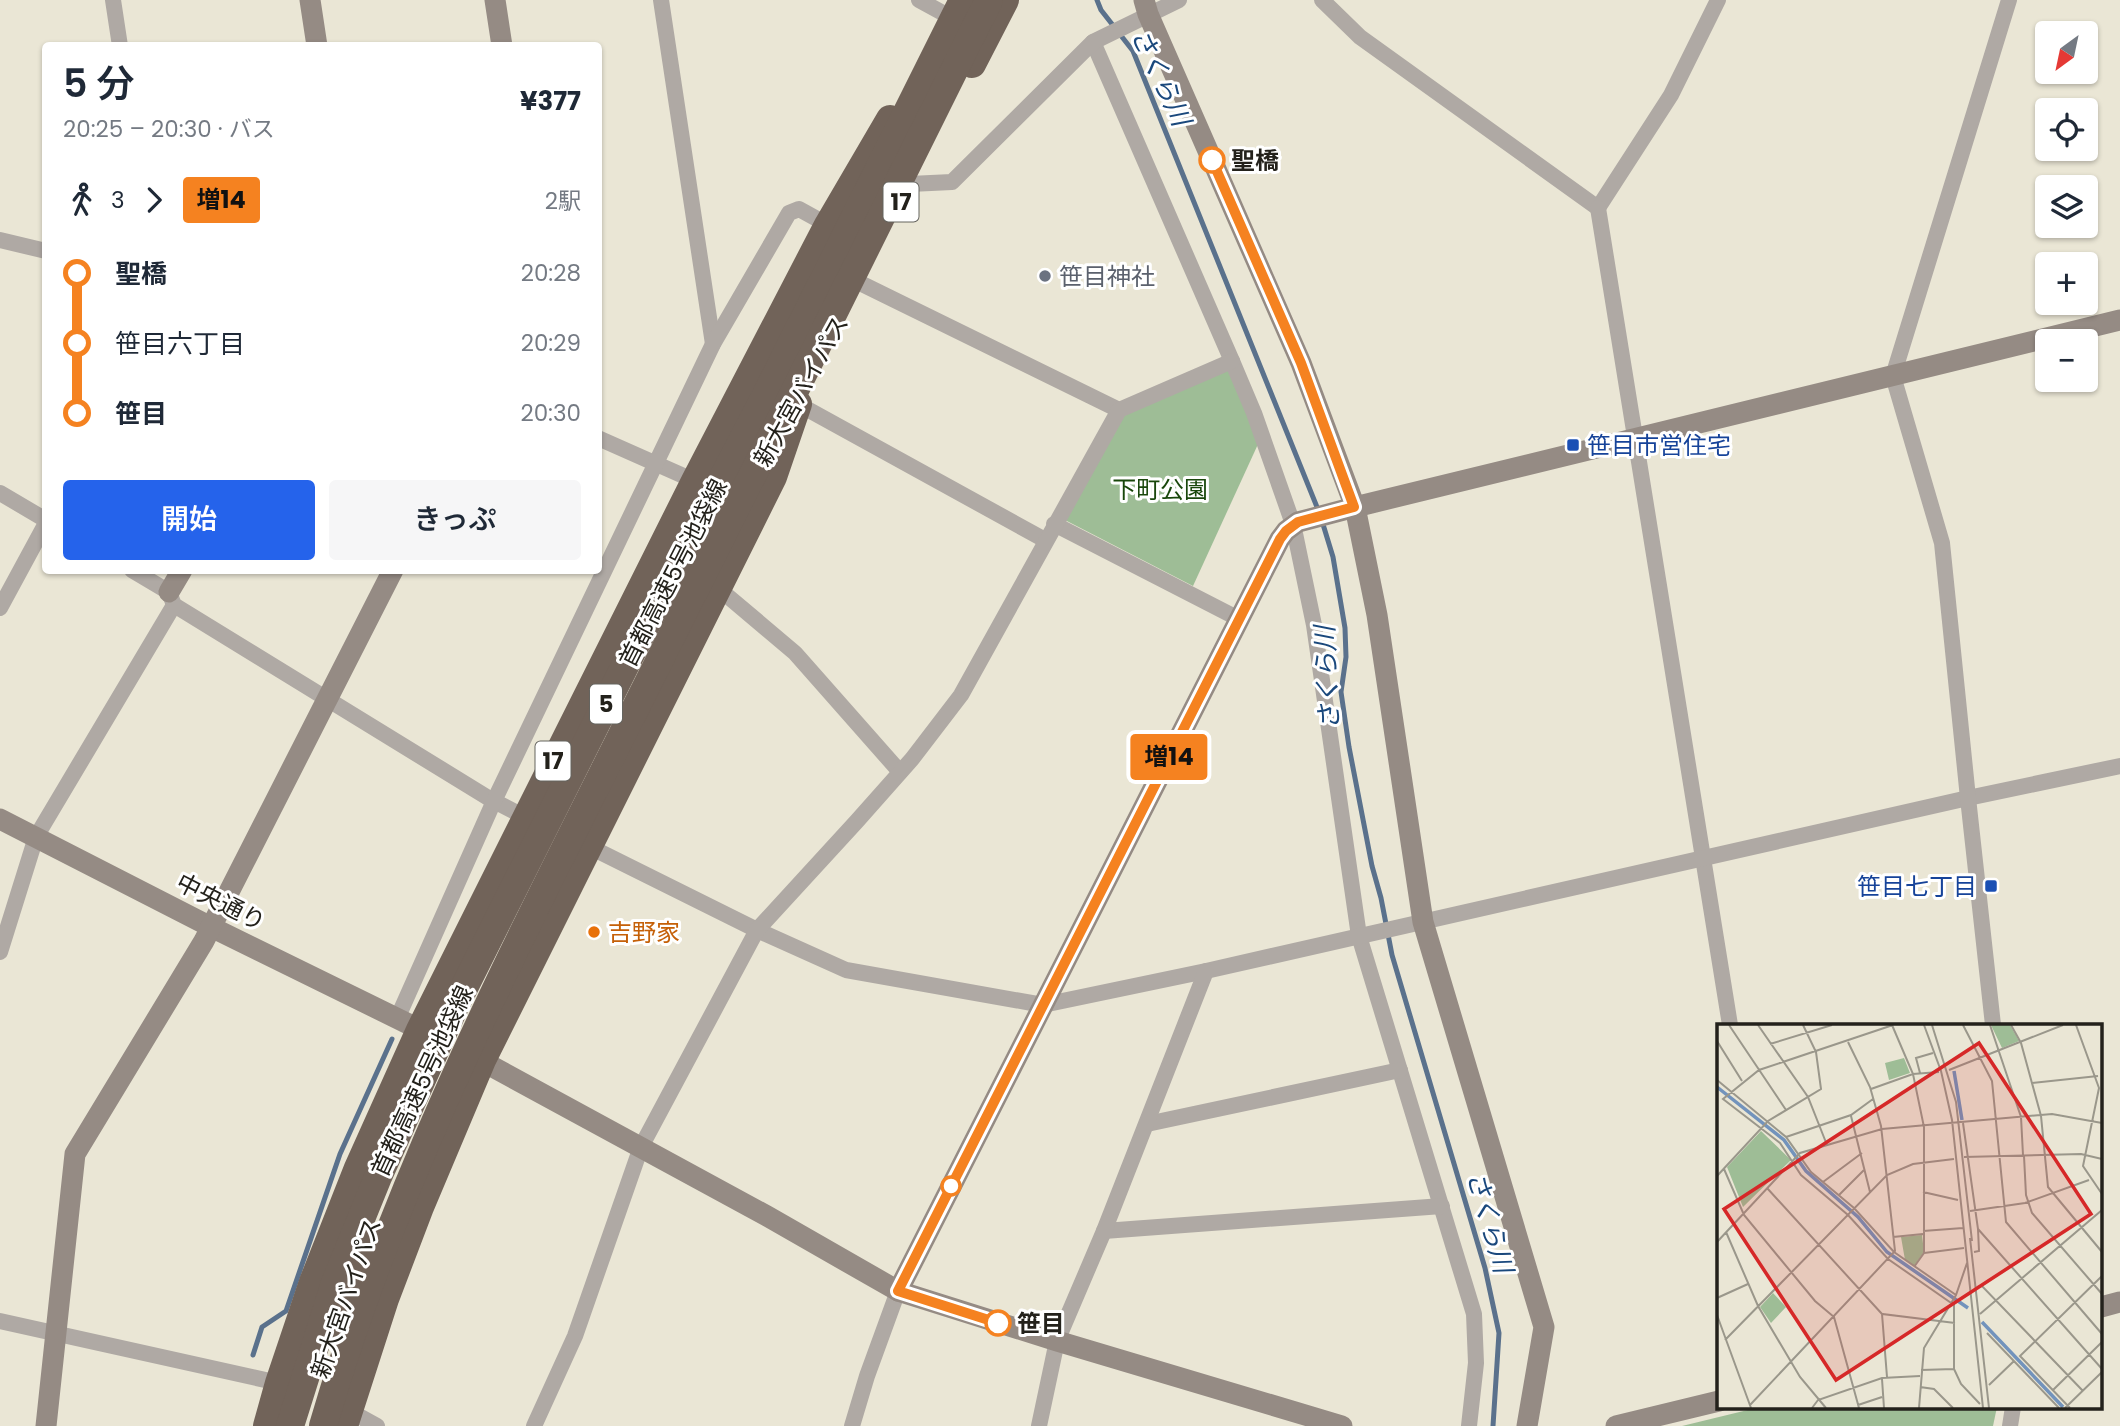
<!DOCTYPE html>
<html lang="ja">
<head>
<meta charset="utf-8">
<style>
	body { margin:0; font-family:Poppins,"Noto Sans JP",sans-serif; background:#f6f6f7; color:#1f2937; height:100vh; display:flex; flex-direction:column; font-size:26px; white-space:nowrap }
	* { box-sizing:border-box; margin:0 }
	p { font-size:23px; color:#747a83 }
	.icon { flex:none; width:38px; height:38px; fill:none; stroke:currentColor; stroke-width:2; stroke-linecap:round; stroke-linejoin:round }
	.map { position:relative; flex:1; overflow:hidden }
	.panel { position:absolute; left:42px; top:42px; width:560px; height:532px; display:flex; flex-direction:column; background:#fff; border-radius:7px; box-shadow:0 2px 5px #0004 }
	.panel>* { flex:none }
	.badge { padding:0 14px; border-radius:5px; font-size:24px; line-height:46px }
	.needle { width:46px; rotate:213deg }
	.buttons { position:absolute; left:2035px; top:21px; display:grid; gap:14px }
	.buttons a { display:grid; place-items:center; width:63px; height:63px; border-radius:7px; background:#fff; box-shadow:0 2px 5px #0004; font-size:35px }
	.map>.badge { position:absolute; translate:-50% -50%; box-shadow:0 0 0 4px #fff }
	.legs { display:flex; align-items:center; gap:10px; height:77px; padding:0 21px; font-size:23px }
	.legs p { margin-inline-start:auto }
	.head { display:flex; align-items:center; justify-content:space-between; height:119px; padding:0 21px }
	h1 { font-size:38px; font-weight:600; line-height:52px }
	.action { display:flex; gap:14px; margin-top:auto; padding:14px 21px }
	.action a { flex:1; height:80px; border-radius:7px; background:#2563eb; color:#fff; font-size:28px; font-weight:600; line-height:80px; text-align:center }
	.action a+a { background:#f6f6f7; color:#1f2937 }
	ul { padding:0 21px; list-style:none }
	li { display:flex; align-items:center; gap:24px; height:70px; font-size:26px }
	li i { display:grid; place-items:center; width:10px; height:100%; margin:0 9px; background:currentColor }
	li i::after { content:''; width:18px; height:18px; margin:-9px; border:5px solid; border-radius:50%; background:#fff }
	li p { margin-inline-start:auto }
	li:first-child i { background:linear-gradient(#0000 50%,currentColor 0) }
	li:last-child i { background:linear-gradient(currentColor 50%,#0000 0) }
	.map>svg:first-child { display:block }
	.green { fill:#9ebd96 }
	.lines { fill:none; stroke-linecap:round; stroke-linejoin:round }
	.stream { stroke:#5a718c; stroke-width:5 }
	.street { stroke:#afa9a4; stroke-width:16 }
	.secondary { stroke:#958b84; stroke-width:21 }
	.highway { stroke:#716359; stroke-width:28 }
	.highway-bridge { stroke:#716359; stroke-width:28 }
	.line-1-casing { stroke:#fff; stroke-width:16 }
	.line-1 { stroke:#f58220; stroke-width:10 }
	.stop-1-dot { fill:#fff; stroke:#f58220; stroke-width:3.5 }
	.worship-dot { fill:#6b7280; stroke:#fff; stroke-width:2.5 }
	.transit-dot { fill:#1a4fb4; stroke:#fff; stroke-width:2.5 }
	.food-dot { fill:#e8710a; stroke:#fff; stroke-width:2.5 }
	.labels { text-anchor:middle; dominant-baseline:central; stroke-width:6; stroke-linejoin:round; paint-order:stroke }
	.shield { fill:#fff; stroke:#65645f; stroke-width:2 }
	.shield-label { font-size:23px; font-weight:bold; fill:#23211b }
	.stop-label { font-size:24px; font-weight:bold; fill:#23211b; stroke:#fff; text-anchor:start }
	.worship-label { font-size:24px; fill:#5b616d; stroke:#fff; text-anchor:start }
	.street-label { font-size:24px; fill:#23211b; stroke:#fff }
	.transit-label { font-size:24px; fill:#164399; stroke:#fff; text-anchor:start }
	.park-label { font-size:24px; fill:#19470b; stroke:#fff }
	.food-label { font-size:24px; fill:#c56008; stroke:#fff; text-anchor:start }
	.water-label { font-size:26px; font-style:italic; fill:#1a487c; stroke:#fff }
	.inset-river { fill:none; stroke:#7293bc; stroke-width:3.5 }
	.inset-road { fill:none; stroke:#9a978b; stroke-width:2 }
	.view { fill:#d62828; fill-opacity:0.15; stroke:#d62828; stroke-width:3.5 }
	.inset-edge { fill:none; stroke:#23211b; stroke-width:3.5 }
</style>
</head>
<body>
<div class="map">
<svg width="2120" height="1426" viewBox="0 0 2120 1426">
	<rect width="100%" height="100%" fill="#eae6d5"/>
	<g class="green">
		<polygon points="1231,369 1259,442 1193,586 1063,519 1121,414"/>
		<polygon points="1760,1407 1997,1407 1993,1426 1682,1426"/>
	</g>
	<g class="lines">
		<g class="stream">
			<polyline points="1097,0 1101,10 1133,51 1319,512"/>
			<polyline points="1322,521 1333,557 1345,628 1346,657 1341,692 1349,747 1372,866 1381,898 1392,955 1485,1268 1499,1333 1493,1426"/>
			<polyline points="253,1355 262,1327 286,1311 340,1154 392,1039"/>
		</g>
		<g class="street">
			<polyline points="113,0 120,46"/>
			<polyline points="661,0 713,344"/>
			<polyline points="919,0 941,12"/>
			<polyline points="1322,0 1360,37 1598,208 1671,95 1718,0"/>
			<polyline points="1093,42 1232,361 1254,413 1293,524 1314,625 1359,936 1474,1314 1476,1363 1469,1426"/>
			<polyline points="910,184 952,182 1093,42 1179,0"/>
			<polyline points="1598,208 1730,1025"/>
			<polyline points="0,240 46,251"/>
			<polyline points="860,283 1119,410"/>
			<polyline points="798,404 1045,540"/>
			<polyline points="598,438 695,481"/>
			<polyline points="0,493 46,520"/>
			<polyline points="1054,524 1239,619"/>
			<polyline points="132,570 169,592 174,605 490,799 525,817"/>
			<polyline points="718,588 795,653 900,772"/>
			<polyline points="0,608 46,523"/>
			<polyline points="588,846 757,930 846,970 1043,1005 1206,971 1968,798 2120,766"/>
			<polyline points="0,952 36,837 174,605"/>
			<polyline points="397,1019 494,801 713,344 789,213 799,209 828,225"/>
			<polyline points="1993,1025 1968,798 1942,543 1893,376 2009,0"/>
			<polyline points="1147,1124 1400,1070"/>
			<polyline points="1104,1231 1442,1206"/>
			<polyline points="0,1321 279,1383"/>
			<polyline points="348,1410 377,1426"/>
			<polyline points="534,1426 575,1336 641,1147 757,930 857,821 912,759 961,695 1119,410 1232,361"/>
			<polyline points="852,1426 867,1376 898,1291"/>
			<polyline points="1039,1426 1057,1341 1104,1231 1206,971"/>
			<polyline points="2010,1426 2013,1407"/>
		</g>
		<g class="secondary">
			<polyline points="310,0 317,46"/>
			<polyline points="495,0 502,46"/>
			<polyline points="1144,0 1148,14 1301,363 1355,507 1377,615 1423,922 1544,1327 1527,1426"/>
			<polyline points="169,592 182,570"/>
			<polyline points="0,819 211,927 431,1035"/>
			<polyline points="469,1054 767,1216 898,1291 1057,1341 1342,1426"/>
			<polyline points="898,1291 1280,539 1286,531 1298,522 1355,507 2120,320"/>
			<polyline points="2101,1307 2120,1302"/>
			<polyline points="46,1426 75,1154 204,941 393,570"/>
			<polyline points="1616,1426 1719,1401"/>
		</g>
		<g class="highway">
			<polyline points="972,64 1005,0"/>
			<polyline points="332,1333 365,1243"/>
			<polyline points="267,1426 279,1383 313,1282 358,1168 420,1030 695,481 828,225 890,119"/>
			<polyline points="344,1426 385,1299 420,1207 482,1060 773,477 798,404"/>
		</g>
		<g class="highway-bridge">
			<polyline points="290,1426 335,1283 378,1177 457,1002 629,658 768,391 963,0"/>
			<path d="M323,1426C395,1177 516,946 632,715C752,477 871,239 989,0"/>
		</g>
	</g>
	<g class="lines">
		<g class="line-1-casing">
			<polyline id="line-1" points="998,1323 898,1291 1280,539 1286,531 1298,522 1354,507 1301,363 1212,160"/>
		</g>
		<use href="#line-1" class="line-1"/>
	</g>
	<g class="stop-1-dot">
		<circle cx="1212" cy="160" r="12"/>
		<circle cx="951" cy="1186" r="9"/>
		<circle cx="998" cy="1323" r="12"/>
	</g>
	<circle class="worship-dot" cx="1045" cy="276" r="7"/>
	<g class="transit-dot">
		<rect x="1566" y="438" width="14" height="14" rx="3.5"/>
		<rect x="1984" y="879" width="14" height="14" rx="3.5"/>
	</g>
	<circle class="food-dot" cx="594" cy="932" r="7"/>
	<g class="labels">
		<g class="shield">
			<rect x="883.5" y="182.5" width="35" height="39" rx="5"/>
			<rect x="590" y="684.5" width="32" height="39" rx="5"/>
			<rect x="535.5" y="741.5" width="35" height="39" rx="5"/>
		</g>
		<g class="shield-label">
			<text x="901" y="202">17</text>
			<text x="606" y="704">5</text>
			<text x="553" y="761">17</text>
		</g>
		<g class="stop-label">
			<text x="1231" y="160">聖橋</text>
			<text x="1017" y="1323">笹目</text>
		</g>
		<g class="worship-label">
			<text x="1059" y="276">笹目神社</text>
		</g>
		<g class="street-label">
			<text transform="translate(801 391) rotate(-61)">新大宮バイパス</text>
			<text transform="translate(673 573) rotate(-63)">首都高速5号池袋線</text>
			<text transform="translate(221 902) rotate(27)">中央通り</text>
			<text transform="translate(422 1081) rotate(-65)">首都高速5号池袋線</text>
			<text transform="translate(346 1298) rotate(-71)">新大宮バイパス</text>
		</g>
		<g class="transit-label">
			<text x="1587" y="445">笹目市営住宅</text>
			<text x="1977" y="886" text-anchor="end">笹目七丁目</text>
		</g>
		<g class="park-label">
			<text x="1160" y="489">下町公園</text>
		</g>
		<g class="food-label">
			<text x="608" y="932">吉野家</text>
		</g>
		<g class="water-label">
			<text transform="translate(1161 77) rotate(65)">さくら川</text>
			<text transform="translate(1327 678) rotate(-93)">さくら川</text>
			<text transform="translate(1490 1222) rotate(74)">さくら川</text>
		</g>
	</g>
	<g transform="translate(1717 1024)">
		<rect width="385" height="385" fill="#eae6d5"/>
		<path d="M274,1H293L302,17L285,24ZM187,34L193,49L172,56L168,39ZM44,107L74,136L26,183L10,143ZM205,211L207,228L197,242L188,236L184,213ZM56,269L69,283L54,299L43,283Z" fill="#9ebd96"/>
		<path class="inset-river" d="M237,47L245,96M0,63L67,116L89,147L141,193L170,228L251,284M265,298L346,383"/>
		<path class="inset-road" d="M12,1L69,86M41,1L91,73L110,121M175,1L196,50L207,103V229L197,243M176,1L42,46L6,75L63,119L84,151L131,191L171,235L237,281V345L244,360L263,380M207,1L224,47L235,96L266,384M215,1L239,78L255,217M246,1L275,57L289,198L385,310M273,1L304,93L306,131M294,1L304,19L324,92L331,163L385,228M359,1L382,64L366,142L385,170M0,17L25,57M53,20L115,1M232,46L346,1M203,49L199,34L216,29M0,56L69,113L94,148L137,184L177,228L239,271M315,59L381,52M154,65L196,50L222,48M134,92L153,168M246,99L261,205L262,227L257,228M69,113L134,91L156,75M307,132L309,171L315,189L385,270M247,133L364,130L385,135M7,145L27,191L98,277L117,293L142,384M0,152L51,97L104,65L99,28L86,1M106,158L145,129M50,164L165,290M206,168L241,176M122,171L148,145M253,187L308,179L372,156M261,205L385,345M206,207L246,204M9,208L41,282L83,353L109,384M176,213L206,210M253,214L272,384M0,218L83,129L165,105L335,90L385,99M207,229L247,224M260,263L265,262L366,367M0,274L31,260M263,290L385,186M0,291L34,384M270,309L342,384M8,316L170,151L196,140L237,135M204,346L237,345M170,353L165,290L238,299M165,355L167,384M272,361L297,337M203,363L217,365L236,384M336,366L385,318M33,381L178,227L164,102L153,63L131,18M141,381L165,373M95,384L101,376L165,354L203,352M202,384L207,324L239,271L250,239M348,384L385,348M353,384L303,332L385,252"/>
		<path class="view" d="M262,19L374,190L119,356L7,185Z"/>
		<rect width="385" height="385" class="inset-edge"/>
	</g>
</svg>
<div class="buttons">
<a><svg class="needle" viewBox="-14 -14 28 28"><path d="M0-13l5 13h-10z" fill="#e53935"/><path d="M0 13l5-13h-10z" fill="#747a83"/></svg></a>
<a><svg class="icon" aria-label="locate" viewBox="0 0 24 24"><circle cx="12" cy="12" r="6"/><path d="M12 2v4M12 18v4M2 12h4M18 12h4"/></svg></a>
<a><svg class="icon" aria-label="layers" viewBox="0 0 24 24"><path d="M12 4l9 5-9 5-9-5zM3 14l9 5 9-5"/></svg></a>
<a>+</a>
<a>−</a>
</div>
<b class="badge" style="left:1169px;top:757px;background:#f58220;color:#111">増14</b>
<section class="panel">
<div class="head"><div><h1>5 分</h1><p>20:25 – 20:30 · バス</p></div><b>¥377</b></div>
<div class="legs"><svg class="icon" aria-label="walk" viewBox="0 0 24 24"><circle cx="13" cy="4" r="2"/><path d="M13 8l-2 6 4 7M11 14l-3 7M7 12l3-4h3l4 4"/></svg>3<svg class="icon" aria-label="forward" viewBox="0 0 24 24"><path d="M9 5l7 7-7 7"/></svg><b class="badge" style="background:#f58220;color:#111">増14</b><p>2駅</p></div>
<ul>
<li><i style="color:#f58220"></i><b>聖橋</b><p>20:28</p></li>
<li><i style="color:#f58220"></i><span>笹目六丁目</span><p>20:29</p></li>
<li><i style="color:#f58220"></i><b>笹目</b><p>20:30</p></li>
</ul>
<div class="action"><a>開始</a><a>きっぷ</a></div>
</section>
</div>
</body>
</html>
